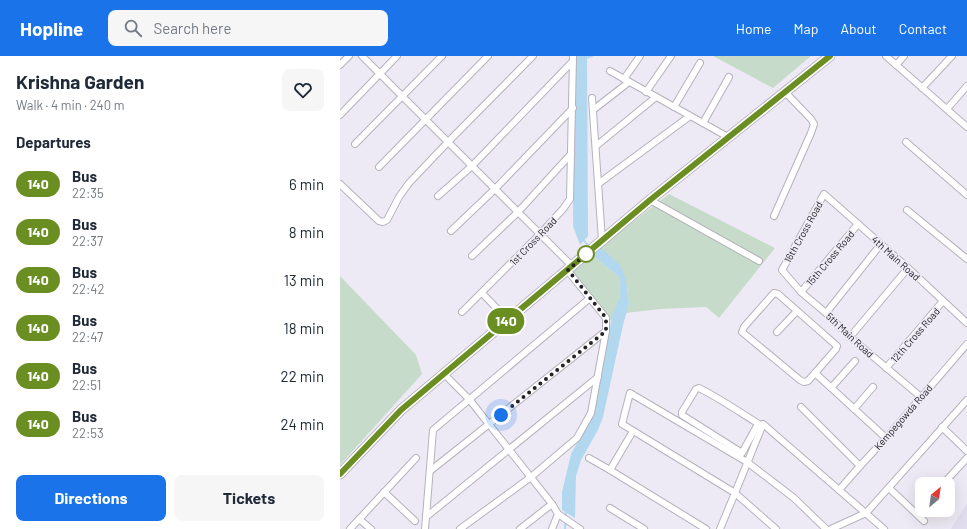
<!DOCTYPE html>
<html lang="en">
<head>
<meta charset="utf-8">
<style>
	body { margin:0; font-family:Barlow,sans-serif; background:#f6f6f7; color:#1f2937; height:100vh; display:flex; flex-direction:column; font-size:15px; white-space:nowrap }
	* { box-sizing:border-box; margin:0 }
	p { font-size:13px; color:#747a83 }
	.icon { flex:none; width:22px; height:22px; fill:none; stroke:currentColor; stroke-width:2; stroke-linecap:round; stroke-linejoin:round }
	.map { position:relative; flex:1; overflow:hidden }
	.panel { display:flex; flex-direction:column; background:#fff; width:340px }
	.panel>* { flex:none }
	.badge { padding:0 8px; border-radius:13px; font-size:14px; line-height:26px }
	.needle { width:26px; rotate:29deg }
	.buttons { position:absolute; left:575px; top:421px; display:grid; gap:8px }
	.buttons a { display:grid; place-items:center; width:40px; height:40px; border-radius:8px; background:#fff; box-shadow:0 4px 16px #0002; font-size:20px }
	.you { position:absolute; width:20px; height:20px; margin:-10px; border:3px solid #fff; border-radius:50%; background:#1a73e8; box-shadow:0 0 0 6px #1a73e833 }
	.map>.badge { position:absolute; translate:-50% -50%; box-shadow:0 0 0 2px #fff }
	h2 { padding:0 16px; font-size:15px; line-height:36px }
	.round { display:grid; place-items:center; flex:none; width:42px; height:42px; border-radius:8px; background:#f6f6f7 }
	.overview { display:flex; align-items:center; justify-content:space-between; height:68px; padding:0 16px }
	h1 { font-size:19px; font-weight:700; line-height:30px }
	.primary-button { display:flex; gap:8px; margin-top:auto; padding:8px 16px }
	.primary-button a { flex:1; height:46px; border-radius:8px; background:#1a73e8; color:#fff; font-size:16px; font-weight:700; line-height:46px; text-align:center }
	.primary-button a+a { background:#f6f6f7; color:#1f2937 }
	ul { padding:0; list-style:none }
	li { display:flex; align-items:center; gap:12px; height:48px; padding:0 16px }
	li div { flex:1 }
	li b { display:block; font-size:15px }
	li em { font-style:normal }
	li .badge { min-width:44px; font-weight:700; text-align:center }
	header { display:flex; align-items:center; gap:24px; box-sizing:border-box; height:56px; padding:0 20px; background:#1a73e8; color:#fff }
	header strong { font-size:19px }
	nav { display:flex; gap:22px; margin-inline-start:auto; font-size:14px }
	.search { width:280px; height:36px; background:#f6f6f7; display:flex; align-items:center; gap:10px; box-sizing:border-box; padding:0 14px; border-radius:8px; color:#747a83; font-size:15px }
	main { display:flex; flex:1; min-height:0 }
	.map>svg:first-child { display:block }
	.built { fill:#e1dcee }
	.green { fill:#c6dbca }
	.water { fill:#b2d8ef }
	.lines { fill:none; stroke-linecap:round; stroke-linejoin:round }
	.stream { stroke:#b2d8ef; stroke-width:2 }
	.street-casing { stroke:#b5b2bc; stroke-width:8 }
	.secondary-casing { stroke:#b5b2bc; stroke-width:11 }
	.street { stroke:#fff; stroke-width:6 }
	.secondary { stroke:#fff; stroke-width:9 }
	.line-casing { stroke:#fff; stroke-width:9 }
	.line { stroke:#6b8e23; stroke-width:6 }
	.walk { stroke:#242327; stroke-width:4; stroke-dasharray:0 7.2 }
	.stop-dot { fill:#fff; stroke:#6b8e23; stroke-width:2 }
	.labels { text-anchor:middle; dominant-baseline:central; stroke-width:3.5; stroke-linejoin:round; paint-order:stroke }
	.street-label { font-size:10px; fill:#242327; stroke:#eeeaf5 }
</style>
</head>
<body>
<header>
<strong>Hopline</strong>
<div class="search"><svg class="icon" aria-label="search" viewBox="0 0 24 24"><circle cx="10" cy="10" r="6"/><path d="M15 15l6 6"/></svg>Search here</div>
<nav><a>Home</a><a>Map</a><a>About</a><a>Contact</a></nav>
</header>
<main>
<section class="panel">
<div class="overview"><div><h1>Krishna Garden</h1><p>Walk · 4 min · 240 m</p></div><a class="round"><svg class="icon" aria-label="heart" viewBox="0 0 24 24"><path d="M12 20l-8-8c-3-5 5-10 8-4 3-6 11-1 8 4z"/></svg></a></div>
<h2>Departures</h2>
<ul>
<li><span class="badge" style="background:#6b8e23;color:#fff">140</span><div><b>Bus</b><p>22:35</p></div><em>6 min</em></li>
<li><span class="badge" style="background:#6b8e23;color:#fff">140</span><div><b>Bus</b><p>22:37</p></div><em>8 min</em></li>
<li><span class="badge" style="background:#6b8e23;color:#fff">140</span><div><b>Bus</b><p>22:42</p></div><em>13 min</em></li>
<li><span class="badge" style="background:#6b8e23;color:#fff">140</span><div><b>Bus</b><p>22:47</p></div><em>18 min</em></li>
<li><span class="badge" style="background:#6b8e23;color:#fff">140</span><div><b>Bus</b><p>22:51</p></div><em>22 min</em></li>
<li><span class="badge" style="background:#6b8e23;color:#fff">140</span><div><b>Bus</b><p>22:53</p></div><em>24 min</em></li>
</ul>
<div class="primary-button"><a>Directions</a><a>Tickets</a></div>
</section>
<div class="map">
<svg width="627" height="473" viewBox="0 0 627 473">
	<rect width="100%" height="100%" fill="#eeeaf5"/>
	<polygon class="built" points="627,447 627,473 611,473"/>
	<g class="green">
		<polygon points="373,0 471,0 433,32"/>
		<polygon points="329,138 435,192 379,262 366,251 320,253 286,257 289,248 287,230 260,191"/>
		<polygon points="252,198 279,221 280,240 271,265 230,215"/>
		<polygon points="0,220 76,299 82,318 0,409"/>
	</g>
	<g class="water">
		<polygon points="234,0 247,0 248,180 240,189 233,170"/>
		<polygon points="260,191 279,208 283,215 287,230 289,248 283,269 263,361 258,374 241,404 236,420 235,462 222,454 222,436 231,398 252,361 272,261 280,240 279,221 252,198"/>
	</g>
	<g class="lines">
		<g class="stream">
			<polyline points="245,2 252,0"/>
			<polyline points="242,183 250,191"/>
			<polyline points="225,473 226,454"/>
		</g>
		<g class="street-casing">
			<g id="street">
				<polyline points="22,0 232,210"/>
				<polyline points="546,0 627,71"/>
				<polyline points="0,9 9,0"/>
				<polyline points="556,9 564,0"/>
				<polyline points="270,15 388,81"/>
				<polyline points="284,23 300,0"/>
				<polyline points="582,32 612,0"/>
				<polyline points="306,36 331,0"/>
				<polyline points="252,42 262,184"/>
				<polyline points="334,51 360,7"/>
				<polyline points="607,53 627,30"/>
				<polyline points="253,54 289,26"/>
				<polyline points="0,59 57,0"/>
				<polyline points="363,67 389,21"/>
				<polyline points="566,86 627,139"/>
				<polyline points="15,88 102,0"/>
				<polyline points="256,90 316,41"/>
				<polyline points="39,111 148,0"/>
				<polyline points="0,128 39,165 43,166 47,164 59,141 69,127 108,86 193,0"/>
				<polyline points="258,128 350,60"/>
				<polyline points="98,140 132,110 232,6"/>
				<polyline points="310,144 419,205"/>
				<polyline points="567,154 627,203"/>
				<polyline points="434,160 471,77 474,68 471,63 445,36"/>
				<polyline points="111,175 155,133 233,52"/>
				<polyline points="132,200 178,156 231,98"/>
				<polyline points="461,236 518,168"/>
				<polyline points="142,237 168,264"/>
				<polygon points="434,237 438,238 497,290 496,293 468,325 464,326 460,324 402,276 404,271"/>
				<polyline points="122,256 200,178 223,153 230,143 233,0"/>
				<polyline points="486,257 541,188"/>
				<polyline points="437,276 457,255"/>
				<polyline points="510,281 568,212"/>
				<polyline points="546,312 603,245"/>
				<polyline points="475,317 546,382"/>
				<polyline points="104,318 129,343 212,448 218,458 212,473"/>
				<polyline points="491,332 515,305"/>
				<polyline points="581,341 510,281 486,257 461,236 442,214 484,138 568,212 627,267"/>
				<polyline points="461,351 520,410"/>
				<polyline points="514,353 533,331"/>
				<path d="M418,368L402,397L342,359V356L356,333L359,332C381,343 401,357 422,370"/>
				<polyline points="602,371 627,395"/>
				<polyline points="293,375 270,414 366,473"/>
				<polyline points="249,402 270,414"/>
				<polyline points="90,415 266,275"/>
				<polyline points="603,428 627,402"/>
				<polyline points="549,432 584,465"/>
				<polyline points="499,434 520,410 546,382 627,288"/>
				<polyline points="44,436 75,465"/>
				<polyline points="270,452 304,473"/>
				<polyline points="218,458 240,473"/>
				<polyline points="86,461 258,321"/>
				<polyline points="19,463 31,473"/>
				<polyline points="10,473 76,402"/>
				<polyline points="85,473 93,374 250,242"/>
				<polyline points="120,473 191,421 237,382 251,357 266,275 266,262 227,214"/>
				<polyline points="180,473 212,448"/>
				<polyline points="380,473 395,437 282,368 290,337 407,406 454,442 486,473"/>
				<polyline points="436,473 395,437 423,368 544,473"/>
				<polyline points="491,473 526,457 627,344"/>
			</g>
		</g>
		<g class="secondary-casing">
			<polyline id="secondary" points="0,418 61,354 310,144 490,0"/>
		</g>
		<use href="#street" class="street"/>
		<use href="#secondary" class="secondary"/>
	</g>
	<g class="lines">
		<g class="line-casing">
			<polyline id="line" points="0,418 61,354 310,144 490,0"/>
		</g>
		<use href="#line" class="line"/>
		<polyline class="walk" points="161,359 266,275 266,262 228,214 246,198"/>
	</g>
	<circle class="stop-dot" cx="246" cy="198" r="8"/>
	<g class="labels">
		<g class="street-label">
			<text transform="translate(463 176) rotate(-61)">16th Cross Road</text>
			<text transform="translate(193 185) rotate(-46)">1st Cross Road</text>
			<text transform="translate(490 202) rotate(-50)">15th Cross Road</text>
			<text transform="translate(556 202) rotate(42)">4th Main Road</text>
			<text transform="translate(510 279) rotate(43)">5th Main Road</text>
			<text transform="translate(575 279) rotate(-49)">12th Cross Road</text>
			<text transform="translate(563 361) rotate(-49)">Kempegowda Road</text>
		</g>
	</g>
</svg>
<div class="buttons">
<a><svg class="needle" viewBox="-14 -14 28 28"><path d="M0-13l5 13h-10z" fill="#e53935"/><path d="M0 13l5-13h-10z" fill="#747a83"/></svg></a>
</div>
<div class="you" style="left:161px;top:359px"></div>
<b class="badge" style="left:166px;top:265px;background:#6b8e23;color:#fff">140</b>
</div>
</main>
</body>
</html>
